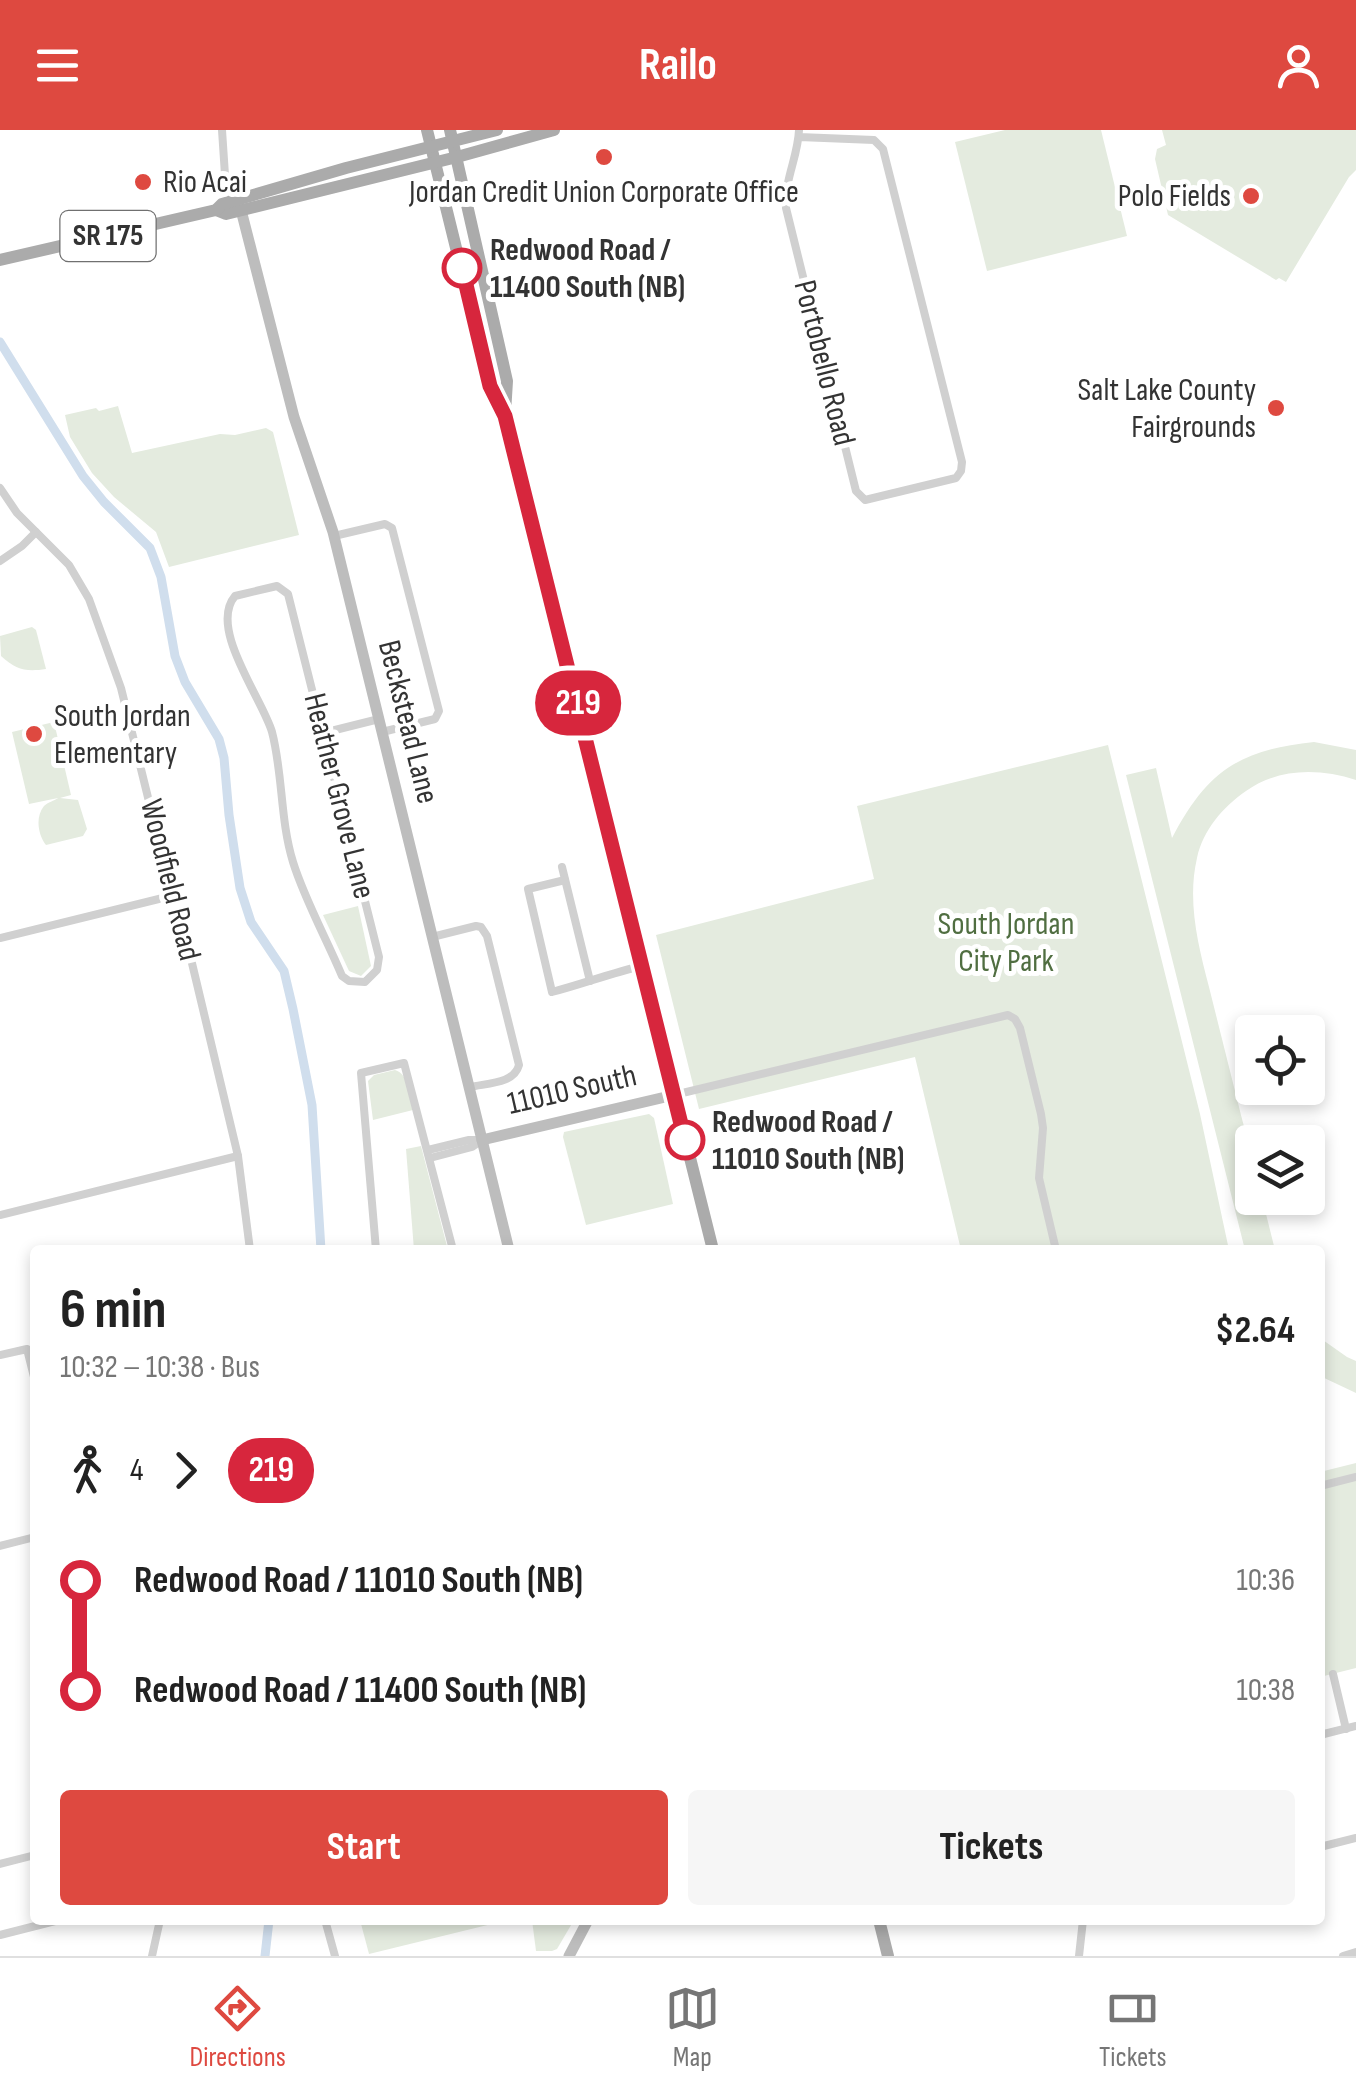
<!DOCTYPE html>
<html lang="en">
<head>
<meta charset="utf-8">
<style>
	body { margin:0; font-family:"Sofia Sans Condensed",sans-serif; background:#f6f6f6; color:#222; height:100vh; display:flex; flex-direction:column; font-size:38px; white-space:nowrap }
	* { box-sizing:border-box; margin:0 }
	p { font-size:32px; color:#767676 }
	.icon { flex:none; width:55px; height:55px; fill:none; stroke:currentColor; stroke-width:2; stroke-linecap:round; stroke-linejoin:round }
	.map { position:relative; flex:1; overflow:hidden }
	.side { position:absolute; left:30px; top:1115px; width:1295px; height:680px; display:flex; flex-direction:column; background:#fff; border-radius:10px; box-shadow:0 5px 15px #0003 }
	.side>* { flex:none }
	.badge { padding:0 20px; border-radius:32px; font-size:35px; line-height:65px }
	.buttons { position:absolute; left:1235px; top:885px; display:grid; gap:20px }
	.buttons a { display:grid; place-items:center; width:90px; height:90px; border-radius:10px; background:#fff; box-shadow:0 5px 15px #0003; font-size:50px }
	.map>.badge { position:absolute; translate:-50% -50%; box-shadow:0 0 0 5px #fff }
	.legs { display:flex; align-items:center; gap:15px; height:110px; padding:0 30px; font-size:32px }
	.legs p { margin-inline-start:auto }
	.summary { display:flex; align-items:center; justify-content:space-between; height:170px; padding:0 30px }
	h1 { font-size:55px; font-weight:700; line-height:75px }
	.action { display:flex; gap:20px; margin-top:auto; padding:20px 30px }
	.action a { flex:1; height:115px; border-radius:10px; background:#de4940; color:#fff; font-size:40px; font-weight:700; line-height:115px; text-align:center }
	.action a+a { background:#f6f6f6; color:#222 }
	ul { padding:0 30px; list-style:none }
	li { display:flex; align-items:center; gap:35px; height:110px; font-size:38px }
	li i { display:grid; place-items:center; width:15px; height:100%; margin:0 12px; background:currentColor }
	li i::after { content:''; width:25px; height:25px; margin:-12px; border:8px solid; border-radius:50%; background:#fff }
	li p { margin-inline-start:auto }
	li:first-child i { background:linear-gradient(#0000 50%,currentColor 0) }
	li:last-child i { background:linear-gradient(currentColor 50%,#0000 0) }
	header { display:flex; justify-content:space-between; align-items:center; height:130px; padding:0 30px; background:#de4940; color:#fff; font-size:45px; font-weight:700 }
	.menu { display:flex; justify-content:space-around; align-items:center; height:140px; border-top:2px solid #e0e0e0; background:#fff; font-size:28px; color:#767676 }
	.menu a { display:grid; justify-items:center; gap:5px }
	.menu .selected { color:#de4940 }
	.map>svg:first-child { display:block }
	.green { fill:#e4ebdf }
	.lines { fill:none; stroke-linecap:round; stroke-linejoin:round }
	.canal { stroke:#d0deed; stroke-width:9 }
	.street { stroke:#d0d0d0; stroke-width:8 }
	.secondary { stroke:#bdbdbd; stroke-width:11 }
	.primary { stroke:#ababab; stroke-width:12 }
	.line-1-casing { stroke:#fff; stroke-width:22 }
	.line-1 { stroke:#d7263d; stroke-width:15 }
	.poi-dot { fill:#de4940; stroke:#fff; stroke-width:4 }
	.stop-1-dot { fill:#fff; stroke:#d7263d; stroke-width:5 }
	.labels { text-anchor:middle; dominant-baseline:central; stroke-width:10; stroke-linejoin:round; paint-order:stroke }
	.shield { fill:#fff; stroke:#707070; stroke-width:2.5 }
	.shield-label { font-size:30px; font-weight:bold; fill:#333 }
	.poi-label { font-size:32px; fill:#333; stroke:#fff; text-anchor:start }
	.stop-label { font-size:32px; font-weight:bold; fill:#333; stroke:#fff; text-anchor:start }
	.street-label { font-size:32px; fill:#333; stroke:#fff }
	.park-label { font-size:32px; fill:#506e41; stroke:#fff }
</style>
</head>
<body>
<header><svg class="icon" aria-label="menu" viewBox="0 0 24 24"><path d="M4 6h16M4 12h16M4 18h16"/></svg>Railo<svg class="icon" aria-label="person" viewBox="0 0 24 24"><circle cx="12" cy="8" r="4"/><path d="M4 21q1-7 8-7t8 7"/></svg></header>
<div class="map">
<svg width="1356" height="1826" viewBox="0 0 1356 1826">
	<rect width="100%" height="100%" fill="#fff"/>
	<g class="green">
		<polygon points="1005,0 1101,0 1127,106 987,141 955,12"/>
		<polygon points="1162,0 1356,0 1356,40 1349,47 1286,152 1279,148 1276,150 1168,85 1155,29 1157,19 1166,15"/>
		<polygon points="118,276 132,323 220,304 235,305 266,298 273,302 299,405 169,437 156,402 114,367 92,343 70,307 65,285 96,278 99,281"/>
		<path d="M32,497L36,500L46,539C26,542 16,540 1,526L0,506Z"/>
		<path d="M54,592L71,665L60,668L78,670L87,699L83,706L46,715C38,705 35,687 44,676C48,672 54,671 58,668L29,674L12,602Z"/>
		<path d="M1314,612L1356,620V650C1319,638 1278,638 1246,661C1223,677 1203,700 1197,728C1187,771 1198,815 1209,857C1219,897 1229,937 1239,977C1243,994 1249,1012 1252,1029C1254,1041 1252,1055 1252,1068H1262L1275,1120H1245L1126,645L1156,638L1172,708C1207,641 1239,620 1314,612Z"/>
		<polygon points="1108,615 1200,984 1229,1120 961,1120 915,927 699,979 656,805 874,749 857,676"/>
		<polygon points="358,776 371,836 361,846 349,841 323,785"/>
		<path d="M395,940C409,944 410,966 413,980L373,990L368,951L374,945Z"/>
		<polygon points="649,984 654,988 673,1074 586,1095 563,1007 564,1002"/>
		<polygon points="421,1016 448,1120 414,1120 406,1019"/>
		<polygon points="1320,1208 1347,1227 1356,1231 1356,1263 1320,1246"/>
		<polygon points="1356,1333 1356,1538 1320,1547 1320,1342"/>
		<polygon points="360,1790 508,1790 369,1824"/>
		<polygon points="532,1790 574,1790 557,1819 552,1821 536,1821"/>
	</g>
	<g class="lines">
		<g class="canal">
			<polyline points="0,212 83,346 104,372 150,418 161,447 175,526 185,552 219,609 224,628 229,685 240,758 251,792 284,841 293,879 312,975 321,1120"/>
			<polyline points="265,1826 269,1790"/>
		</g>
		<g class="street">
			<polyline points="222,0 225,45 233,70"/>
			<path d="M799,7L874,10L883,19L962,332L961,341L956,348L865,370L856,361L786,78C784,50 798,27 799,0"/>
			<polyline points="0,358 17,383 69,435 89,469 121,558 157,704 170,741 238,1026 250,1120"/>
			<polyline points="334,406 385,394 392,398 439,581 435,589 382,602"/>
			<polyline points="0,431 22,416 36,402"/>
			<path d="M277,456L288,464L379,827L377,840L365,852L349,851L342,846C327,810 304,768 293,732C280,690 283,644 272,602C262,568 208,498 235,466Z"/>
			<polyline points="323,603 379,589"/>
			<polyline points="562,737 590,851"/>
			<path d="M565,750L528,759L552,862C583,854 611,843 642,836"/>
			<path d="M432,807L476,796L481,797L487,806L519,935C514,954 487,953 470,957"/>
			<polyline points="0,808 175,765"/>
			<polyline points="674,965 1008,885 1015,889 1020,898 1041,984 1043,998 1039,1048 1056,1120"/>
			<polyline points="428,1020 469,1010 482,1010"/>
			<polyline points="430,1028 472,1017 482,1010"/>
			<polyline points="0,1085 238,1026"/>
			<polyline points="376,1120 361,943 404,933 453,1120"/>
			<polyline points="0,1225 27,1219 35,1251"/>
			<polyline points="1320,1356 1356,1347"/>
			<polyline points="0,1416 35,1407"/>
			<polyline points="1333,1544 1346,1599"/>
			<polyline points="1320,1605 1356,1596"/>
			<polyline points="1320,1717 1356,1708"/>
			<polyline points="0,1734 35,1725"/>
			<polyline points="325,1790 335,1826"/>
			<polyline points="0,1805 59,1790"/>
			<polyline points="152,1826 160,1790"/>
			<polyline points="1079,1826 1083,1790"/>
			<polyline points="1343,1826 1356,1822"/>
		</g>
		<g class="secondary">
			<polyline points="241,80 294,287 333,402 509,1120"/>
			<polyline points="482,1010 674,965"/>
			<polyline points="569,1826 588,1790"/>
		</g>
		<g class="primary">
			<polyline points="427,0 490,256 505,286 713,1120"/>
			<polyline points="450,0 507,251 505,283"/>
			<polyline points="216,80 226,84 457,27 554,0"/>
			<polyline points="0,130 216,80 222,74 346,38 497,0"/>
			<polyline points="879,1790 888,1826"/>
		</g>
	</g>
	<g class="lines">
		<g class="line-1-casing">
			<polyline id="line-1" points="462,138 490,256 505,286 685,1010"/>
		</g>
		<use href="#line-1" class="line-1"/>
	</g>
	<g class="poi-dot">
		<circle cx="604" cy="27" r="10"/>
		<circle cx="143" cy="52" r="10"/>
		<circle cx="1251" cy="66" r="10"/>
		<circle cx="1276" cy="278" r="10"/>
		<circle cx="34" cy="604" r="10"/>
	</g>
	<g class="stop-1-dot">
		<circle cx="462" cy="138" r="18"/>
		<circle cx="685" cy="1010" r="18"/>
	</g>
	<g class="labels">
		<rect class="shield" x="60.5" y="81" width="95" height="50" rx="8"/>
		<g class="shield-label">
			<text x="108" y="106">SR 175</text>
		</g>
		<g class="poi-label">
			<text x="163" y="52">Rio Acai</text>
			<text x="604" y="62" text-anchor="middle">Jordan Credit Union Corporate Office</text>
			<text x="1231" y="66" text-anchor="end">Polo Fields</text>
			<text x="1256" y="260" text-anchor="end">Salt Lake County<tspan x="1256" dy="37">Fairgrounds</tspan></text>
			<text x="54" y="586">South Jordan<tspan x="54" dy="37">Elementary</tspan></text>
		</g>
		<g class="stop-label">
			<text x="490" y="120">Redwood Road /<tspan x="490" dy="37">11400 South (NB)</tspan></text>
			<text x="712" y="992">Redwood Road /<tspan x="712" dy="37">11010 South (NB)</tspan></text>
		</g>
		<g class="street-label">
			<text transform="translate(824 233) rotate(76)">Portobello Road</text>
			<text transform="translate(408 592) rotate(76)">Beckstead Lane</text>
			<text transform="translate(339 666) rotate(76)">Heather Grove Lane</text>
			<text transform="translate(170 750) rotate(76)">Woodfield Road</text>
			<text transform="translate(572 960) rotate(-13)">11010 South</text>
		</g>
		<g class="park-label">
			<text x="1006" y="794">South Jordan<tspan x="1006" dy="37">City Park</tspan></text>
		</g>
	</g>
</svg>
<div class="buttons">
<a><svg class="icon" aria-label="locate" viewBox="0 0 24 24"><circle cx="12" cy="12" r="6"/><path d="M12 2v4M12 18v4M2 12h4M18 12h4"/></svg></a>
<a><svg class="icon" aria-label="layers" viewBox="0 0 24 24"><path d="M12 4l9 5-9 5-9-5zM3 14l9 5 9-5"/></svg></a>
</div>
<b class="badge" style="left:578px;top:573px;background:#d7263d;color:#fff">219</b>
<section class="side">
<div class="summary"><div><h1>6 min</h1><p>10:32 – 10:38 · Bus</p></div><b>$2.64</b></div>
<div class="legs"><svg class="icon" aria-label="walk" viewBox="0 0 24 24"><circle cx="13" cy="4" r="2"/><path d="M13 8l-2 6 4 7M11 14l-3 7M7 12l3-4h3l4 4"/></svg>4<svg class="icon" aria-label="forward" viewBox="0 0 24 24"><path d="M9 5l7 7-7 7"/></svg><b class="badge" style="background:#d7263d;color:#fff">219</b></div>
<ul>
<li><i style="color:#d7263d"></i><b>Redwood Road / 11010 South (NB)</b><p>10:36</p></li>
<li><i style="color:#d7263d"></i><b>Redwood Road / 11400 South (NB)</b><p>10:38</p></li>
</ul>
<div class="action"><a>Start</a><a>Tickets</a></div>
</section>
</div>
<nav class="menu">
<a class="selected"><svg class="icon" aria-label="directions" viewBox="0 0 24 24"><path d="M12 3l9 9-9 9-9-9zM9 14v-3h6M13 9l2 2-2 2"/></svg>Directions</a>
<a><svg class="icon" aria-label="map" viewBox="0 0 24 24"><path d="M3 6l6-2 6 2 6-2v14l-6 2-6-2-6 2zM9 4v14M15 6v14"/></svg>Map</a>
<a><svg class="icon" aria-label="tickets" viewBox="0 0 24 24"><path d="M3 7h18v10H3zM15 7v10"/></svg>Tickets</a>
</nav>
</body>
</html>
